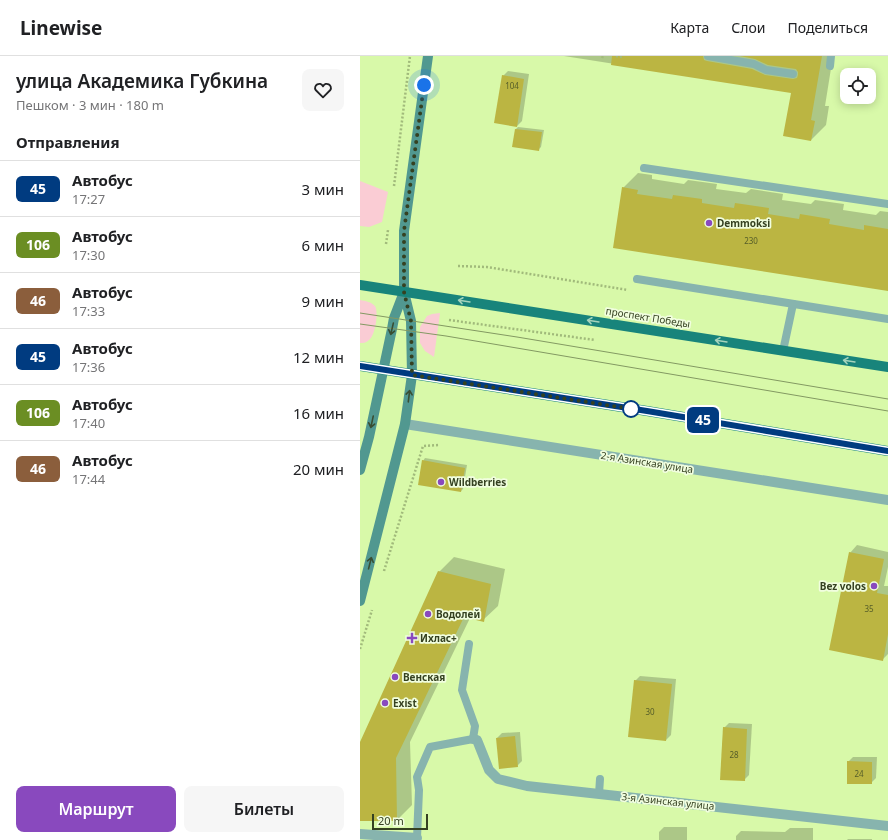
<!DOCTYPE html>
<html lang="ru">
<head>
<meta charset="utf-8">
<style>
	body { margin:0; font-family:"Noto Sans",sans-serif; background:#f6f6f6; color:#202124; height:100vh; display:flex; flex-direction:column; font-size:15px; white-space:nowrap }
	* { box-sizing:border-box; margin:0 }
	p { font-size:13px; color:#757577 }
	.icon { flex:none; width:22px; height:22px; fill:none; stroke:currentColor; stroke-width:2; stroke-linecap:round; stroke-linejoin:round }
	.map { position:relative; flex:1; overflow:hidden }
	.panel { display:flex; flex-direction:column; background:#fff; width:360px }
	.panel>* { flex:none }
	.badge { padding:0 8px; border-radius:6px; font-size:14px; line-height:26px }
	.tools { position:absolute; left:480px; top:12px; display:grid; gap:8px }
	.tools a { display:grid; place-items:center; width:36px; height:36px; border-radius:8px; background:#fff; box-shadow:0 2px 10px #0003; font-size:20px }
	.scale { position:absolute; left:12px; bottom:10px; width:56px; box-sizing:border-box; padding-left:4px; border:2px solid #354121; border-top:0; font-size:11px; line-height:14px; white-space:nowrap; color:#354121; -webkit-text-stroke:3px #f1fedf; paint-order:stroke }
	.you { position:absolute; width:20px; height:20px; margin:-10px; border:3px solid #fff; border-radius:50%; background:#1a73e8; box-shadow:0 0 0 6px #1a73e833 }
	.map>.badge { position:absolute; translate:-50% -50%; box-shadow:0 0 0 2px #fff }
	h2 { padding:0 16px; font-size:15px; line-height:36px }
	.round { display:grid; place-items:center; flex:none; width:42px; height:42px; border-radius:8px; background:#f6f6f6 }
	.overview { display:flex; align-items:center; justify-content:space-between; height:68px; padding:0 16px }
	h1 { font-size:19px; font-weight:600; line-height:30px }
	.cta { display:flex; gap:8px; margin-top:auto; padding:8px 16px }
	.cta a { flex:1; height:46px; border-radius:8px; background:#8949be; color:#fff; font-size:16px; font-weight:600; line-height:46px; text-align:center }
	.cta a+a { background:#f6f6f6; color:#202124 }
	ul { padding:0; list-style:none }
	li { display:flex; align-items:center; gap:12px; height:56px; padding:0 16px; border-top:1px solid #e0e0e0 }
	li div { flex:1 }
	li b { display:block; font-size:15px }
	li em { font-style:normal }
	li .badge { min-width:44px; font-weight:700; text-align:center }
	header { display:flex; align-items:center; gap:24px; box-sizing:border-box; height:56px; padding:0 20px; background:#fff; border-bottom:1px solid #e0e0e0 }
	header strong { font-size:19px }
	nav { display:flex; gap:22px; margin-inline-start:auto; font-size:14px }
	main { display:flex; flex:1; min-height:0 }
	.map>svg:first-child { display:block }
	.green { fill:#faccd4 }
	.shadow { fill:#0003 }
	.building { fill:#bbb542 }
	.lines { fill:none; stroke-linecap:round; stroke-linejoin:round }
	.path { stroke:#a1ba7b; stroke-width:2.5; stroke-dasharray:2 2; stroke-linecap:butt }
	.lane { stroke:#87b4ae; stroke-width:8 }
	.street { stroke:#87b4ae; stroke-width:10 }
	.secondary { stroke:#519890; stroke-width:10 }
	.primary { stroke:#18847b; stroke-width:10 }
	.tram { stroke:#839962; stroke-width:1 }
	.oneway { stroke:#a5d3bc }
	.oneway2 { stroke:#394e32 }
	.line-casing { stroke:#fff; stroke-width:9 }
	.line { stroke:#003b80; stroke-width:6 }
	.walk { stroke:#354121; stroke-width:4; stroke-dasharray:0 7.2 }
	.poi-dot { fill:#8949be; stroke:#f1fedf; stroke-width:1.5 }
	.stop-dot { fill:#fff; stroke:#003b80; stroke-width:2 }
	.labels { text-anchor:middle; dominant-baseline:central; stroke-width:3.5; stroke-linejoin:round; paint-order:stroke }
	.number-label { font-size:8px; fill:#565e29 }
	.poi-label { font-size:10px; font-weight:bold; fill:#354121; stroke:#f1fedf; text-anchor:start }
	.street-label { font-size:10px; fill:#354121; stroke:#f1fedf }
</style>
</head>
<body>
<header>
<strong>Linewise</strong>
<nav><a>Карта</a><a>Слои</a><a>Поделиться</a></nav>
</header>
<main>
<section class="panel">
<div class="overview"><div><h1>улица Академика Губкина</h1><p>Пешком · 3 мин · 180 m</p></div><a class="round"><svg class="icon" aria-label="heart" viewBox="0 0 24 24"><path d="M12 20l-8-8c-3-5 5-10 8-4 3-6 11-1 8 4z"/></svg></a></div>
<h2>Отправления</h2>
<ul>
<li><span class="badge" style="background:#003b80;color:#fff">45</span><div><b>Автобус</b><p>17:27</p></div><em>3 мин</em></li>
<li><span class="badge" style="background:#6b8e23;color:#fff">106</span><div><b>Автобус</b><p>17:30</p></div><em>6 мин</em></li>
<li><span class="badge" style="background:#8b5e3c;color:#fff">46</span><div><b>Автобус</b><p>17:33</p></div><em>9 мин</em></li>
<li><span class="badge" style="background:#003b80;color:#fff">45</span><div><b>Автобус</b><p>17:36</p></div><em>12 мин</em></li>
<li><span class="badge" style="background:#6b8e23;color:#fff">106</span><div><b>Автобус</b><p>17:40</p></div><em>16 мин</em></li>
<li><span class="badge" style="background:#8b5e3c;color:#fff">46</span><div><b>Автобус</b><p>17:44</p></div><em>20 мин</em></li>
</ul>
<div class="cta"><a>Маршрут</a><a>Билеты</a></div>
</section>
<div class="map">
<svg width="528" height="784" viewBox="0 0 528 784">
	<rect width="100%" height="100%" fill="#d8f9a9"/>
	<g class="green">
		<polygon points="0,125 28,136 22,166 9,171 0,170"/>
		<path d="M0,244C6,245 11,246 15,250C19,257 15,280 9,284C6,287 3,287 0,287Z"/>
		<polygon points="80,257 74,301 65,295 60,287 60,271 67,260 72,258"/>
	</g>
	<g class="shadow">
		<polygon points="204,0 473,0 465,50 469,50 466,69 451,84 432,36"/>
		<polygon points="148,15 169,18 162,65 157,70 143,20"/>
		<polygon points="158,71 184,74 181,91 179,93 153,90 156,73"/>
		<polygon points="278,117 292,119 292,123 324,128 328,124 357,128 356,133 386,137 391,133 423,138 422,144 451,148 455,144 484,148 483,154 516,159 520,155 528,156 528,234 254,191 263,132"/>
		<polygon points="65,402 107,409 103,433 101,435 63,405"/>
		<polygon points="497,489 528,496 528,511 524,530 528,530 528,598 522,604 490,497"/>
		<polygon points="94,501 145,513 138,550 123,564 110,562 50,686 52,749 37,764 0,764 0,688 79,516"/>
		<polygon points="280,620 316,623 311,679 306,684 275,625"/>
		<polygon points="369,667 392,668 389,719 384,724 364,672"/>
		<polygon points="160,676 162,705 157,710 137,682 142,677"/>
		<polygon points="493,701 517,701 516,722 511,727 488,706"/>
		<polygon points="304,771 327,771 327,784 299,784 299,776"/>
		<polygon points="430,772 453,772 453,784 376,784 376,780 381,775 425,776"/>
		<polygon points="488,783 512,783 512,784 487,784"/>
	</g>
	<g class="building">
		<polygon points="252,0 343,0 344,4 347,5 392,13 405,19 433,23 437,22 438,19 438,16 436,13 408,9 395,3 380,0 462,0 451,64 455,65 451,85 423,80 431,37 251,9"/>
		<polygon points="142,19 164,23 157,71 134,67"/>
		<polygon points="155,73 182,76 179,95 152,91"/>
		<polygon points="262,131 278,134 277,138 312,143 313,139 342,143 342,147 374,152 375,147 409,152 408,158 439,163 440,158 470,163 469,168 504,174 504,169 528,173 528,235 253,192"/>
		<polygon points="62,404 105,412 101,436 58,429"/>
		<polygon points="489,496 524,503 517,537 528,539 528,578 523,605 469,594"/>
		<polygon points="78,515 131,528 124,566 104,561 36,702 37,765 0,765 0,686"/>
		<polygon points="274,624 312,628 306,685 268,681"/>
		<polygon points="363,671 387,673 385,725 360,724"/>
		<polygon points="155,680 158,711 139,713 136,682"/>
		<polygon points="487,705 512,706 512,728 487,728"/>
	</g>
	<g class="lines">
		<g class="path">
			<polyline points="256,0 259,1 264,0"/>
			<polyline points="242,2 243,0"/>
			<polyline points="34,130 50,0"/>
			<polyline points="26,188 28,174"/>
			<polyline points="98,210 127,211 268,234"/>
			<polyline points="89,264 235,284"/>
			<polyline points="24,515 63,390 79,389"/>
			<polyline points="0,593 12,554"/>
		</g>
		<g class="lane">
			<polyline points="348,0 394,8 406,14 433,18"/>
			<polyline points="470,10 471,0"/>
			<polyline points="284,112 528,148"/>
			<polyline points="277,223 528,263"/>
			<polyline points="423,295 433,248"/>
			<polyline points="239,738 240,723"/>
			<polyline points="57,782 59,734 57,721 70,691 113,683 115,670 102,634 109,588"/>
		</g>
		<g class="street">
			<polyline points="45,368 528,444"/>
			<polyline points="113,683 117,684 129,714 138,723 167,730 528,770"/>
			<polyline points="0,778 57,782"/>
		</g>
		<g class="secondary">
			<polyline points="0,414 9,381 32,273 34,262 44,236"/>
			<polyline points="0,545 45,368 52,319 51,265 44,236 44,175 68,0"/>
		</g>
		<g class="primary">
			<polyline points="0,229 528,311"/>
			<polyline points="0,310 287,355 528,395"/>
		</g>
		<g class="tram">
			<polyline points="0,257 157,281 528,343"/>
			<polyline points="0,268 86,280 528,355"/>
		</g>
	</g>
	<defs><path id="oneway-shaft" d="M-6 0H5M1.5-3L5.5 0L1.5 3" fill="none" stroke-width="1.6" stroke-linecap="round" stroke-linejoin="round"/></defs>
	<g class="oneway">
		<use href="#oneway-shaft" transform="translate(104 245) rotate(-171)"/>
		<use href="#oneway-shaft" transform="translate(233 265) rotate(-171)"/>
		<use href="#oneway-shaft" transform="translate(361 285) rotate(-171)"/>
		<use href="#oneway-shaft" transform="translate(489 305) rotate(-171)"/>
	</g>
	<g class="oneway2">
		<use href="#oneway-shaft" transform="translate(32 273) rotate(103)"/>
		<use href="#oneway-shaft" transform="translate(49 340) rotate(-83)"/>
		<use href="#oneway-shaft" transform="translate(12 366) rotate(102)"/>
		<use href="#oneway-shaft" transform="translate(10 507) rotate(-76)"/>
	</g>
	<g class="lines">
		<g class="line-casing">
			<polyline id="line" points="0,310 287,355 528,395"/>
		</g>
		<use href="#line" class="line"/>
		<polyline class="walk" points="64,29 44,175 44,236 51,265 52,319 272,353 271,353"/>
	</g>
	<g class="poi-dot">
		<circle cx="349" cy="167" r="4"/>
		<circle cx="81" cy="426" r="4"/>
		<circle cx="514" cy="530" r="4"/>
		<circle cx="68" cy="558" r="4"/>
		<path d="M50 576h4v4h4v4h-4v4h-4v-4h-4v-4h4z"/>
		<circle cx="35" cy="621" r="4"/>
		<circle cx="25" cy="647" r="4"/>
	</g>
	<circle class="stop-dot" cx="271" cy="353" r="8"/>
	<g class="labels">
		<g class="number-label">
			<text x="152" y="29">104</text>
			<text x="391" y="184">230</text>
			<text x="509" y="552">35</text>
			<text x="290" y="655">30</text>
			<text x="374" y="698">28</text>
			<text x="499" y="717">24</text>
		</g>
		<g class="poi-label">
			<text x="357" y="167">Demmoksi</text>
			<text x="89" y="426">Wildberries</text>
			<text x="506" y="530" text-anchor="end">Bez volos</text>
			<text x="76" y="558">Водолей</text>
			<text x="60" y="582">Ихлас+</text>
			<text x="43" y="621">Венская</text>
			<text x="33" y="647">Exist</text>
		</g>
		<g class="street-label">
			<text transform="translate(288 261) rotate(9)">проспект Победы</text>
			<text transform="translate(287 406) rotate(9)">2-я Азинская улица</text>
			<text transform="translate(308 745) rotate(6)">3-я Азинская улица</text>
		</g>
	</g>
</svg>
<div class="tools">
<a><svg class="icon" aria-label="locate" viewBox="0 0 24 24"><circle cx="12" cy="12" r="6"/><path d="M12 2v4M12 18v4M2 12h4M18 12h4"/></svg></a>
</div>
<div class="scale">20 m</div>
<div class="you" style="left:64px;top:29px"></div>
<b class="badge" style="left:343px;top:364px;background:#003b80;color:#fff">45</b>
</div>
</main>
</body>
</html>
